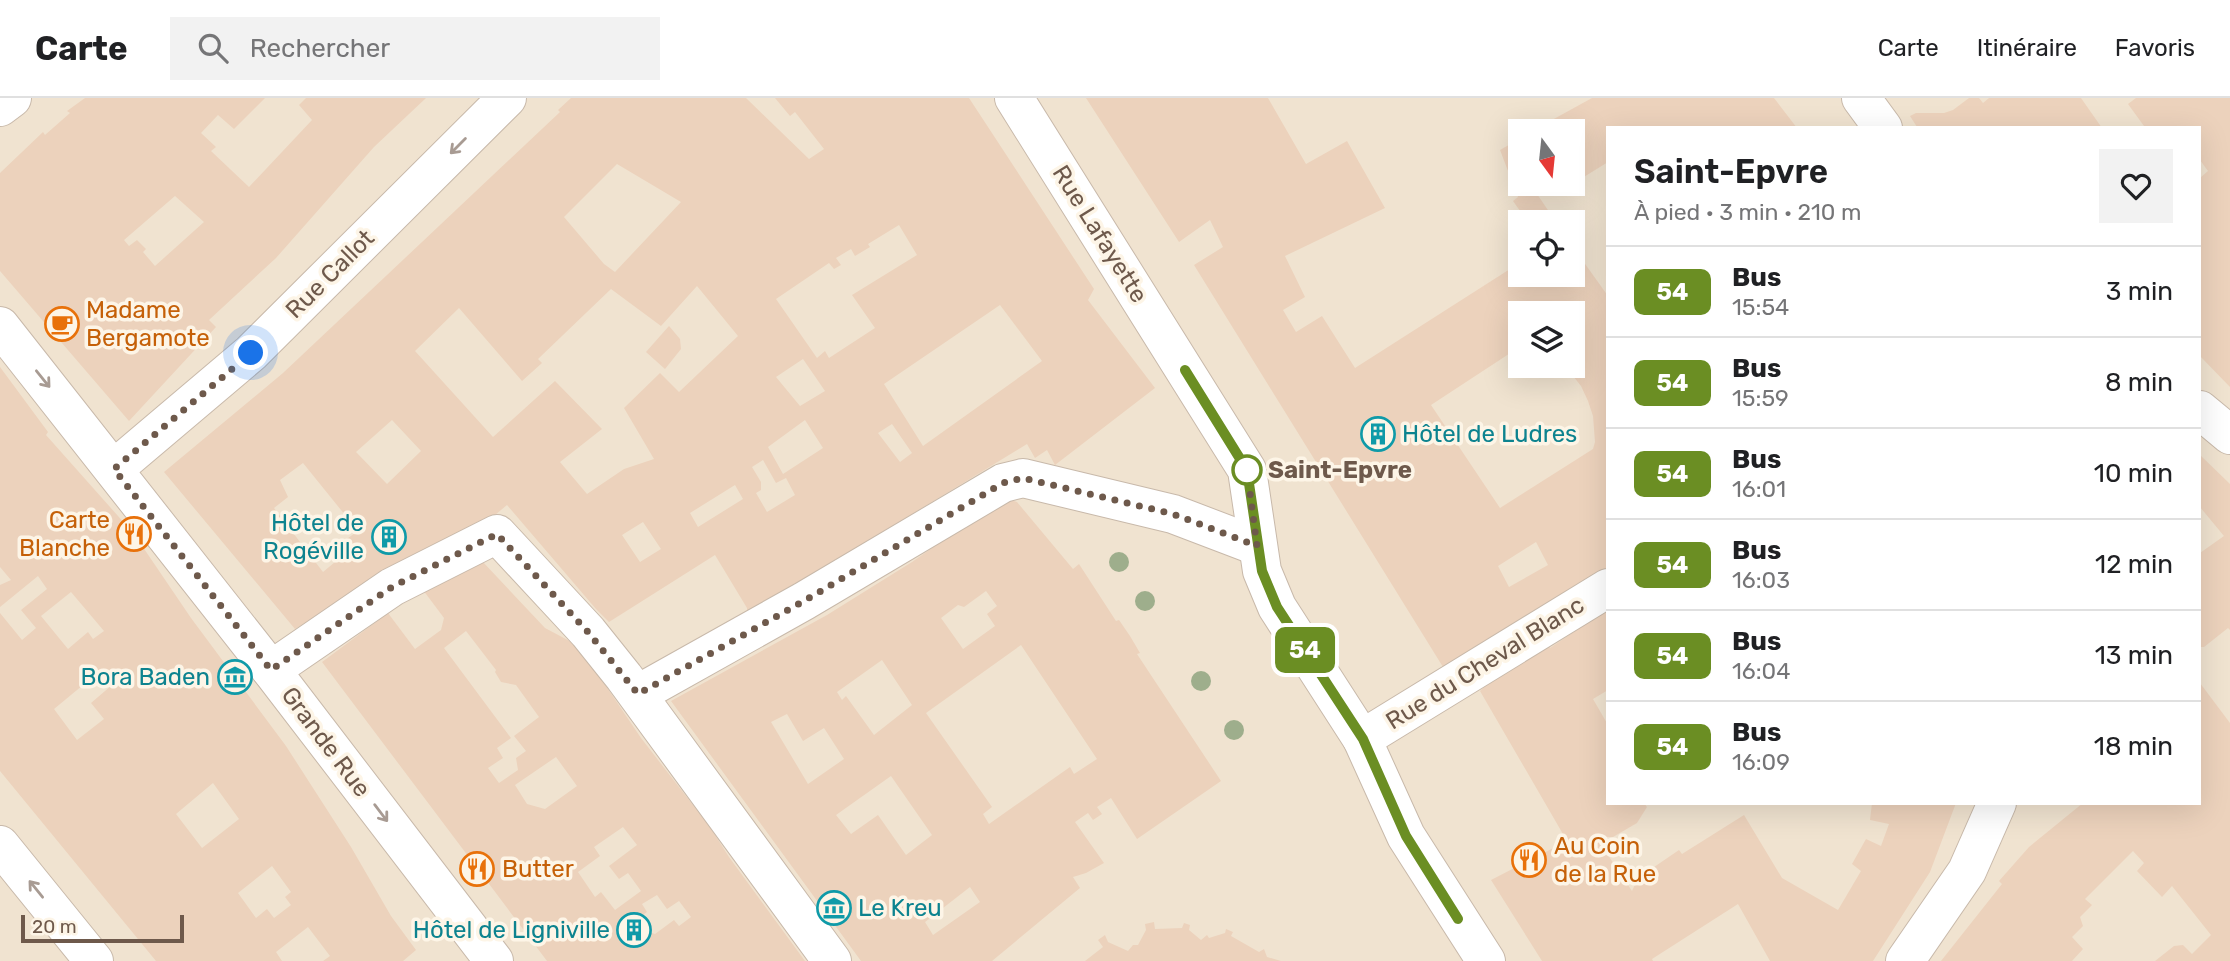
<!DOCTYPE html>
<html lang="fr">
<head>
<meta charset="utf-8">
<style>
	body { margin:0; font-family:Rubik,sans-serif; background:#f2f2f2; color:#202124; height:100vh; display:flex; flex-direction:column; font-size:26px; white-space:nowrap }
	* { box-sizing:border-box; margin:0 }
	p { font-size:23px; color:#757577 }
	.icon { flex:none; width:38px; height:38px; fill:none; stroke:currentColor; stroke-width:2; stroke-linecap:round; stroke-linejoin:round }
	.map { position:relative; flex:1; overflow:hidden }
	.details { position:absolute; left:1606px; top:28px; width:595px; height:679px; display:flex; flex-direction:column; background:#fff; border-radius:0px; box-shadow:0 7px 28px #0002 }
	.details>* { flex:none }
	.badge { padding:0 14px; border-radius:10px; font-size:24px; line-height:46px }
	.needle { width:46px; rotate:165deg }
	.controls { position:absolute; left:1508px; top:21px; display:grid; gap:14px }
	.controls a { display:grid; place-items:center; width:77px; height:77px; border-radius:0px; background:#fff; box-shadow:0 7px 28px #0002; font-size:35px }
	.scale { position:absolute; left:21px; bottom:18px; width:163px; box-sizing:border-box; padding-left:7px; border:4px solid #6e594b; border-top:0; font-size:19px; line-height:24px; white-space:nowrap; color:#6e594b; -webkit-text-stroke:5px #fdf5e7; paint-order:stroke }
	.you { position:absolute; width:35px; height:35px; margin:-18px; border:5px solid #fff; border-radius:50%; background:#1a73e8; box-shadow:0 0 0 10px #1a73e833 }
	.map>.badge { position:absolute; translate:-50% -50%; box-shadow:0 0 0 4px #fff }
	.round { display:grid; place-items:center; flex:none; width:74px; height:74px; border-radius:0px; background:#f2f2f2 }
	.headline { display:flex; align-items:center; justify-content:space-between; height:119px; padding:0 28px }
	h1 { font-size:33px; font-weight:600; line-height:52px }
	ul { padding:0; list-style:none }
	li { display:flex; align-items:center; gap:21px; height:91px; padding:0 28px; border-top:2px solid #e0e0e0 }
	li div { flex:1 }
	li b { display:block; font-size:26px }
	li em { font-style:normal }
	li .badge { min-width:77px; font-weight:700; text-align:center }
	header { display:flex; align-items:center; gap:42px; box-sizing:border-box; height:98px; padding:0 35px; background:#fff; border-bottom:2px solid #e0e0e0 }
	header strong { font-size:33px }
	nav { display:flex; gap:38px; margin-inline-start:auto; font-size:24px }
	.search { width:490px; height:63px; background:#f2f2f2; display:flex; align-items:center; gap:18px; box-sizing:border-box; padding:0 24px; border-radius:0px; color:#757577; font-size:26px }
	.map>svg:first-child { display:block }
	.residential { fill:#f0e3d0; fill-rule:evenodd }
	.building { fill:#ecd2bc; fill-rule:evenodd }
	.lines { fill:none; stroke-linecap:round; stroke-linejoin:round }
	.pedestrian-casing { stroke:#c8b9aa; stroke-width:40 }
	.minor-casing { stroke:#c8b9aa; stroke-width:40 }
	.pedestrian { stroke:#fff; stroke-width:38 }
	.minor { stroke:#fff; stroke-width:38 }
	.tree { fill:#9eae8c }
	.oneway { stroke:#a89b93 }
	.line-casing { stroke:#fff; stroke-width:16 }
	.line { stroke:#6b8e23; stroke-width:10 }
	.walk { stroke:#6e594b; stroke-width:7; stroke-dasharray:0 12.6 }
	.stop-dot { fill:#fff; stroke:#6b8e23; stroke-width:3.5 }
	.labels { text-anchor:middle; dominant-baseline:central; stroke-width:7; stroke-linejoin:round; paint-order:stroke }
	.street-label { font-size:24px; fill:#6e594b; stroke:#fdf5e7 }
	.food-label { font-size:24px; fill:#c56008; stroke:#fdf5e7; text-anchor:start }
	.culture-label { font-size:24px; fill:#0d838f; stroke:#fdf5e7; text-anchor:end }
	.stop-label { font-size:24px; font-weight:bold; fill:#6e594b; stroke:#fdf5e7; text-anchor:start }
</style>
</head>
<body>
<header>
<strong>Carte</strong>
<div class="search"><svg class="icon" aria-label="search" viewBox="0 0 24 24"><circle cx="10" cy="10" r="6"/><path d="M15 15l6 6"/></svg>Rechercher</div>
<nav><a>Carte</a><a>Itinéraire</a><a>Favoris</a></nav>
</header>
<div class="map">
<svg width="2230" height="863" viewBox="0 0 2230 863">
	<rect width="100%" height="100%" fill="#f9f1e1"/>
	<path class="residential" d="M0,0H2230V863H0ZM1608,30H2200V705H1608ZM1521,33H1573V86H1521ZM1521,124H1573V177H1521ZM1521,215H1573V268H1521Z"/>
	<g class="building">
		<path d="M85,0H265L234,31L218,17L201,35L216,49L211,53L249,89L312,22L299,7L306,0H426L374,49L276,160L209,222L216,229L129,323L0,173V75L43,34L45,37L70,15L67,13ZM175,98L204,124L155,168L143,154L146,151L137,142L129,148L124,142Z"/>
		<path d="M571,0H746L809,61L824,51L795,14L790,18L775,0H969L1094,191L1088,202L1155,290L1055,367L1047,352L1035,360L1027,346L747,517V510L715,457L609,524L596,511L507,407L489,422L386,477L295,531L164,374L283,275L560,14L558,12ZM617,66L681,104L615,174L604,166L564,119ZM899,127L917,157L852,197L875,230L829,260L825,253L817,260L776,201L829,165L834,171L841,167L836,160L851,151L855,158L870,149L868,146ZM697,188L738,238L679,294L660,275L624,310L654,361L624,371L587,396L560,364L602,331L555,283L493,339L415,253L459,210L522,283L542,265L538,261L611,191L661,228ZM1000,207L1042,263L923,348L884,286ZM803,261L825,293L800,308L776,279ZM392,322L421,353L387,386L356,354ZM805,322L823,350L783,376L768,349ZM892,326L912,355L900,364L878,335ZM763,362L776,385L786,380L795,397L767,414L756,395L761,392V384L752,369ZM303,365L358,433L341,445L347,454L323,474L274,410L288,399L280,382ZM735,387L743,401L698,429L690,415ZM643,424L661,451L640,464L622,437Z"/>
		<path d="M1086,0H1268L1306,66L1347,43L1385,110L1285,158L1305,199L1283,212L1296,234L1322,218L1355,270L1521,164V177H1573V149L1608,198V475L1443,569L1194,167L1223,149L1210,122L1179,144ZM1521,215H1573V268H1565L1581,288L1588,303L1593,318L1595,344L1593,351L1500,410L1431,307L1521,248ZM1536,444L1548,467L1509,489L1498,468Z"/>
		<polygon points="1592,0 1774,0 1797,30 1608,30 1608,64 1579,82 1573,71 1573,33 1532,33"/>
		<polygon points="1969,0 1979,0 1983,5 1989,0 2081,0 2102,30 1924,30 1917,29 1910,18 1916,15 1944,15 1953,12"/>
		<polygon points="2136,0 2230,0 2230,289 2200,258 2200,80 2208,73 2200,62 2200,30 2142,30 2144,28 2128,6"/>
		<polygon points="1521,40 1521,86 1549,86 1535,93 1556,124 1528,124 1513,103 1518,99 1500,52"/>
		<polygon points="669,228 680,241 681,251 665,271 646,254"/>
		<path d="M0,269L48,334L46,337L134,436L191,520L286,648L351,749L391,818L416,852L403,863H323L330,858L308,829L276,854L282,863H156L0,673V515L22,542L36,530L21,512L47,491L38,478L0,509V487L11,482L0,469ZM71,494L104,533L93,541L88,534L68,551L41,518ZM100,573L112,587L91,605L104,621L77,642L54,611ZM213,685L239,721L202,750L176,716ZM272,768L291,794L285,799L291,807L274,820L267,811L256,820L238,795Z"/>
		<polygon points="2200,357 2230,386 2230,532 2228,530 2204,549 2200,549 2200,455 2224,438 2200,409"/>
		<path d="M1011,402L1017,404L1073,471L1079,466L1116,523L1119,522L1130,538L1140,555L1137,556L1221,683L1137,741L1111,700L1097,709L1102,716L1093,722L1088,715L1075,724L1104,765L1086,775L1073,779L1080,790L992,863H861L671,603L827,517L912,464L988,411ZM986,493L997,508L987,516L995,528L963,551L941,520L958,507L964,509ZM1021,547L1097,661L1074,676L1070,669L989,726L983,716L992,709L926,615ZM882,562L912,607L874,637L846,598L842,602L837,594ZM787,616L803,643L824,630L844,661L808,686L771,624ZM891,678L932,737L906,757L878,717L851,736L836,717ZM970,789L980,804L933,837L925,824Z"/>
		<path d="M482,463L545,530L579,548L641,640L710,729L729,759L805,863H547L322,564L388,515L415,551L441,532L444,520L423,492ZM466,533L496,572L495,574L501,584L516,587L539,619L514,638L526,653L516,660L518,672L499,685L488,670L503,660L497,650L511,640L444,550ZM556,659L577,688L545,711L527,706L515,687ZM623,729L637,747L609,768L619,781L628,775L641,793L615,812L601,794L595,799L578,774L600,758L594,749ZM657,797L667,811L679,803L691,819L679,828L674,822L655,836L652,835L640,819L647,814L642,806Z"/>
		<polygon points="1608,511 1608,592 1593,601 1608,627 1608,705 1644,705 1647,709 1637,725 1613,739 1596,739 1632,793 1638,780 1679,752 1682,756 1744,717 1782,780 1838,812 1861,773 1852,766 1866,741 1881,748 1889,726 1870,722 1872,705 1956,705 1930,774 1873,863 1770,863 1738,806 1652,861 1653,863 1542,863 1491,782 1567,743 1480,593 1497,577 1547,545 1550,550"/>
		<polygon points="2200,585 2230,625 2230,863 2155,863 2174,848 2183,847 2192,856 2211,837 2172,788 2162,799 2137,773 2144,765 2133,753 2085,801 2092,807 2080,819 2083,828 2072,839 2083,851 2072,863 1941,863 2002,786 1999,783 2029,749 2083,705 2200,705"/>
		<polygon points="1154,824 1155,831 1182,830 1184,825 1190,827 1189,832 1201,842 1207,837 1209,840 1225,835 1226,831 1233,834 1231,838 1259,854 1264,851 1267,859 1281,863 1085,863 1103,849 1098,842 1105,837 1108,844 1128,853 1133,847 1138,847 1146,832 1145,826"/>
	</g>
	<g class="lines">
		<g class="pedestrian-casing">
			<g id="pedestrian">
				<polyline points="0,9 12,0"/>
				<polyline points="0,228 271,572 494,863"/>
				<polyline points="114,371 251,255 507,0"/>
				<polyline points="271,572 392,489 497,436 588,534 624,579 832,863"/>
				<polyline points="638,596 804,503 1003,385 1023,380 1173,416 1257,448"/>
				<polyline points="1905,863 1967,773 1997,705"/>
			</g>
		</g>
		<g class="minor-casing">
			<g id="minor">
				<polyline points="1014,0 1247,372 1262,473 1277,509 1362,641 1406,738 1486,863"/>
				<polyline points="1861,0 1883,30"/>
				<polyline points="2200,312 2230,337"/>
				<polyline points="1362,641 1608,490"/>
				<polyline points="0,747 94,863"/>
			</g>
		</g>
		<use href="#pedestrian" class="pedestrian"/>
		<use href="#minor" class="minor"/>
	</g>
	<g class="tree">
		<circle cx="1119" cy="464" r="10"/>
		<circle cx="1145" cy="503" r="10"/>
		<circle cx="1201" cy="583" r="10"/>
		<circle cx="1234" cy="632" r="10"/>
	</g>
	<defs><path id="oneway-shaft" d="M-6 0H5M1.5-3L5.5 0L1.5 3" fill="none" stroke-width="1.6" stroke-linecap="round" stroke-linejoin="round" transform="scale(1.75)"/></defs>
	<g class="oneway">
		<use href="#oneway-shaft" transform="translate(458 48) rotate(135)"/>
		<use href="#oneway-shaft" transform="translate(43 281) rotate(51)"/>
		<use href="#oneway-shaft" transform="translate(381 715) rotate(53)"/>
		<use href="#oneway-shaft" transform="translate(36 791) rotate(-129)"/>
	</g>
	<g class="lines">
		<g class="line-casing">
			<polyline id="line" points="1185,272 1247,372 1262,473 1277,509 1363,641 1406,738 1458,821"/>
		</g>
		<use href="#line" class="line"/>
		<polyline class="walk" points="251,255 114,371 271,572 392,489 497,436 588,534 638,596 804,503 1003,385 1023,380 1173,416 1257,448 1247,372"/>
	</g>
	<defs>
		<g id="cafe-ring" transform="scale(1.75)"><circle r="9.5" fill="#fdf5e7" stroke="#e8710a" stroke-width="1.5"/><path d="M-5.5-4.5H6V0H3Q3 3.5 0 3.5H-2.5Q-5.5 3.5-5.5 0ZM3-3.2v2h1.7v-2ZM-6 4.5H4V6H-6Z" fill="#e8710a"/></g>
		<g id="building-ring" transform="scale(1.75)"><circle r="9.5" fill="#fdf5e7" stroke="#0f9aa8" stroke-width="1.5"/><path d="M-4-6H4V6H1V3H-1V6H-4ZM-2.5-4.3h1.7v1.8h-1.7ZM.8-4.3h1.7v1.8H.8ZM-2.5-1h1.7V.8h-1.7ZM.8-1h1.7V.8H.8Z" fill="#0f9aa8"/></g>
		<g id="restaurant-ring" transform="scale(1.75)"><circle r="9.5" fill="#fdf5e7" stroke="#e8710a" stroke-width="1.5"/><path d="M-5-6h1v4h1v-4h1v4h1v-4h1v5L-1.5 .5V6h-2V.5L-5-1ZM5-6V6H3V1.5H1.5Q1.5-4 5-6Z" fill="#e8710a"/></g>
		<g id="museum-ring" transform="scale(1.75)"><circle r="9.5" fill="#fdf5e7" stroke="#0f9aa8" stroke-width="1.5"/><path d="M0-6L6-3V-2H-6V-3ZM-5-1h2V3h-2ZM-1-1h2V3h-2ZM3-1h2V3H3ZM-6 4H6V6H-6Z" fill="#0f9aa8"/></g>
	</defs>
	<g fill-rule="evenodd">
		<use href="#cafe-ring" x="62" y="226"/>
		<use href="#building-ring" x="1378" y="336"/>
		<use href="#restaurant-ring" x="134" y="436"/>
		<use href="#building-ring" x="389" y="439"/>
		<use href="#museum-ring" x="235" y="579"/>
		<use href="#restaurant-ring" x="1529" y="762"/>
		<use href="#restaurant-ring" x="477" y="771"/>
		<use href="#museum-ring" x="834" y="810"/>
		<use href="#building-ring" x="634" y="832"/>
	</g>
	<circle class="stop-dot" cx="1247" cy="372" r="14"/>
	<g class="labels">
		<g class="street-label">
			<text transform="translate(1100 136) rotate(58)">Rue Lafayette</text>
			<text transform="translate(330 176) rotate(-45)">Rue Callot</text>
			<text transform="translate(1485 565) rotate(-32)">Rue du Cheval Blanc</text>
			<text transform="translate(326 644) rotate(53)">Grande Rue</text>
		</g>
		<g class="food-label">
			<text x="86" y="212">Madame<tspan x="86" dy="28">Bergamote</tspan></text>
			<text x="110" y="422" text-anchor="end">Carte<tspan x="110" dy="28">Blanche</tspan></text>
			<text x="1554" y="748">Au Coin<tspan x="1554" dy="28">de la Rue</tspan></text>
			<text x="502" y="771">Butter</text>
		</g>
		<g class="culture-label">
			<text x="1402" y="336" text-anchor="start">Hôtel de Ludres</text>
			<text x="364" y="425">Hôtel de<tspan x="364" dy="28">Rogéville</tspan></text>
			<text x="210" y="579">Bora Baden</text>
			<text x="858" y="810" text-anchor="start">Le Kreu</text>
			<text x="610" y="832">Hôtel de Ligniville</text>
		</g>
		<g class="stop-label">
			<text x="1268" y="372">Saint-Epvre</text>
		</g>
	</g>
</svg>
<div class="controls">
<a><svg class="needle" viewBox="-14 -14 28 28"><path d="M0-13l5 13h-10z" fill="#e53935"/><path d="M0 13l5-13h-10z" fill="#757577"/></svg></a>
<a><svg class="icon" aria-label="locate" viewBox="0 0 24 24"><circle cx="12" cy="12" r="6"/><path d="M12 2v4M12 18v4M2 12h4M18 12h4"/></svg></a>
<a><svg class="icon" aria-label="layers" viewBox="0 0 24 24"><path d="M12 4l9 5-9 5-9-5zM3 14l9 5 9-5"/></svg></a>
</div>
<div class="scale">20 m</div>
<div class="you" style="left:251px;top:255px"></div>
<b class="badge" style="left:1305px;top:552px;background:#6b8e23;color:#fff">54</b>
<section class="details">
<div class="headline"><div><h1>Saint-Epvre</h1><p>À pied · 3 min · 210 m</p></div><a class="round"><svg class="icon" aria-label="heart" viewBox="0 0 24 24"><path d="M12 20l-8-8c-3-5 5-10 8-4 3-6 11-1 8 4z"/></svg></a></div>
<ul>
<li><span class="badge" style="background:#6b8e23;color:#fff">54</span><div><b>Bus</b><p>15:54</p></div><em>3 min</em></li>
<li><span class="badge" style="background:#6b8e23;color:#fff">54</span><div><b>Bus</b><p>15:59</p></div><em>8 min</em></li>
<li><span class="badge" style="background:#6b8e23;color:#fff">54</span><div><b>Bus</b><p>16:01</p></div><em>10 min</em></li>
<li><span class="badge" style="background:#6b8e23;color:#fff">54</span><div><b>Bus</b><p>16:03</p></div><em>12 min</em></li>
<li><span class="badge" style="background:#6b8e23;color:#fff">54</span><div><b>Bus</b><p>16:04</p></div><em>13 min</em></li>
<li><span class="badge" style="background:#6b8e23;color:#fff">54</span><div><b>Bus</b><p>16:09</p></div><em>18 min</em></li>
</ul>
</section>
</div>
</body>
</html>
